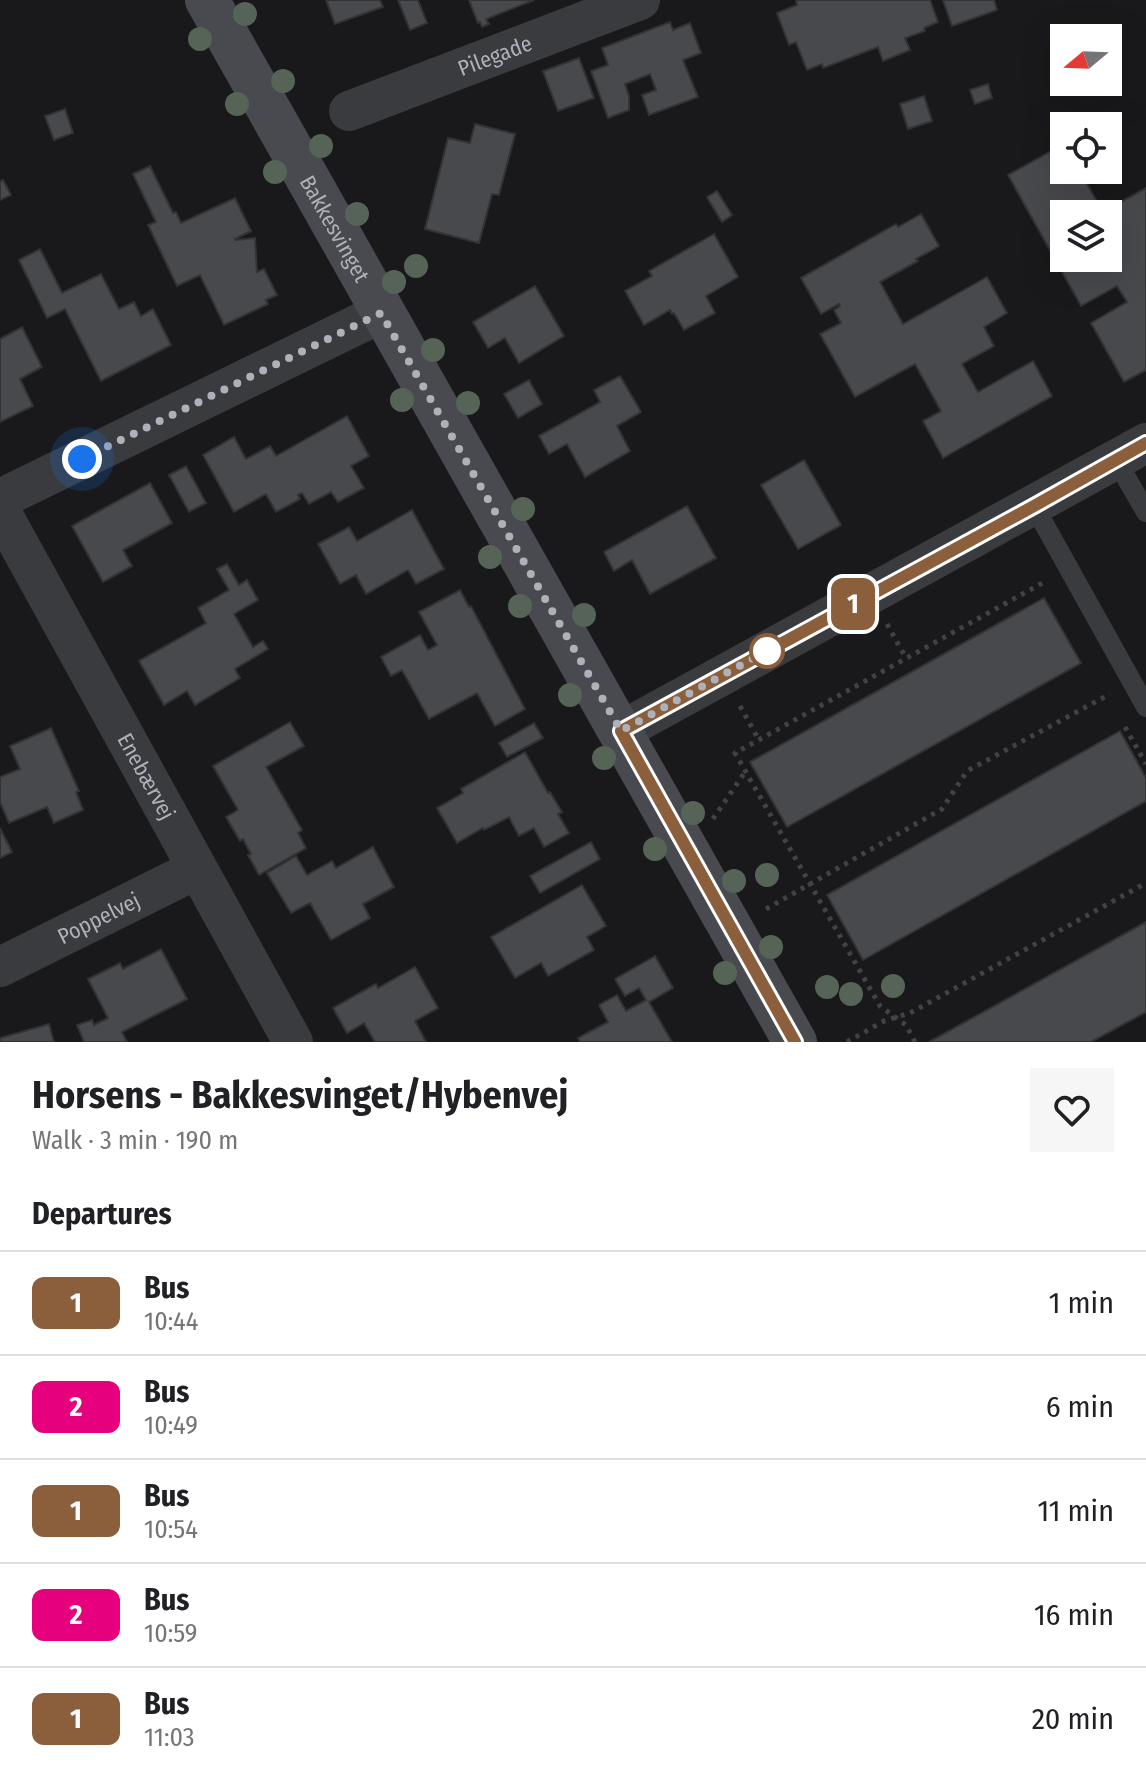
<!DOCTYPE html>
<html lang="en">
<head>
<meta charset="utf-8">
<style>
	body { margin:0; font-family:"Fira Sans Condensed",sans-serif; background:#f6f6f6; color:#202124; height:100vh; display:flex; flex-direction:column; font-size:30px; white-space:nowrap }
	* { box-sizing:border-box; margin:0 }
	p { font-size:26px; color:#757577 }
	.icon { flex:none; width:44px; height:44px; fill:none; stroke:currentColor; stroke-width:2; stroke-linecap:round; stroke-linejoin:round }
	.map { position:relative; height:1042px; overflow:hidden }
	.side { display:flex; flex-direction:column; background:#fff; flex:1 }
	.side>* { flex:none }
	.badge { padding:0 16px; border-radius:12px; font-size:28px; line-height:52px }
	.needle { width:52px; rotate:251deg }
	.fabs { position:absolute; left:1050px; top:24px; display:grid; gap:16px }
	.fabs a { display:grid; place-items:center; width:72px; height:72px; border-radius:0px; background:#fff; box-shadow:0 8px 32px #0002; font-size:40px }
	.you { position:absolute; width:40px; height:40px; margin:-20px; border:6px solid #fff; border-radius:50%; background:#1a73e8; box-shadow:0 0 0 12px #1a73e833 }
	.map>.badge { position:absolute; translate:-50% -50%; box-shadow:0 0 0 4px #fff }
	h2 { padding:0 32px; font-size:30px; line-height:72px }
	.round { display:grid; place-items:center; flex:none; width:84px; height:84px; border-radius:0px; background:#f6f6f6 }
	.summary { display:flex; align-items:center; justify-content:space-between; height:136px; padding:0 32px }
	h1 { font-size:38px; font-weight:700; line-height:60px }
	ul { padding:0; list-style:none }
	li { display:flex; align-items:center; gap:24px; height:104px; padding:0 32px; border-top:2px solid #e0e0e0 }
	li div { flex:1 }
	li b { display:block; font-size:30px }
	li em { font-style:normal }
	li .badge { min-width:88px; font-weight:700; text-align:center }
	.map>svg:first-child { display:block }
	.building { fill:#48494d; stroke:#333336; stroke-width:2; fill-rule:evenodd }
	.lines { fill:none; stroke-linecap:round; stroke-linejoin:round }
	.path { stroke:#414246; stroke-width:5; stroke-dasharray:4 6; stroke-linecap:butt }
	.lane { stroke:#3a3b3f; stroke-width:20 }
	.street { stroke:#3a3b3f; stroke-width:40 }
	.secondary { stroke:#494a4f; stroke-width:44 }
	.tree { fill:#566457 }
	.line-casing { stroke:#fff; stroke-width:18 }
	.line { stroke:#8b5e3c; stroke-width:12 }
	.walk { stroke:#adb1b9; stroke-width:8; stroke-dasharray:0 14.4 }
	.stop-dot { fill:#fff; stroke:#8b5e3c; stroke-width:4 }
	.labels { text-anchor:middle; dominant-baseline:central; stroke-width:7; stroke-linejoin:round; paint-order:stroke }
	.street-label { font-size:22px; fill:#adb1b9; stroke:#141416 }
</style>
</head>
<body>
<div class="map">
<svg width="1146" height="1042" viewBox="0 0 1146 1042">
	<rect width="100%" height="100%" fill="#19191b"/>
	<g class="building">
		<polygon points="326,0 380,0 383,7 335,24"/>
		<polygon points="398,0 418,0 427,23 410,30"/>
		<polygon points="469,0 534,0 486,19 489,24 482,27 480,22 478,23"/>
		<polygon points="796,0 930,0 938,22 924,28 925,31 905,38 910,50 883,61 878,47 823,68 822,64 807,70 796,42 789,45 777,13 797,5"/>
		<polygon points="943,0 994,0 997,10 952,26"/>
		<polygon points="670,22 673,30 690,23 701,53 683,60 698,97 649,115 642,95 656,90 650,74 625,84 629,96 629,110 608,118 591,71 608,65 602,48"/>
		<polygon points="579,58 594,98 558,111 543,71"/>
		<polygon points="988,84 992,98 975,104 970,90"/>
		<polygon points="924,96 932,121 908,129 900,104"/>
		<polygon points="65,109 73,133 54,140 45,116"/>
		<polygon points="475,124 515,134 499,195 492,194 479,243 425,229 448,138 470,143"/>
		<path d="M1064,144V170H1079L1103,212L1146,188V370L1124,382L1091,323L1127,302L1117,286L1081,306L1008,175ZM1064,214H1108V258H1064Z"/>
		<polygon points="150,166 173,213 176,212 181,223 235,198 251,231 235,239 236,240 255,238 257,272 264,269 277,295 266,300 268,304 224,325 200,275 177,286 148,225 156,222 133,174"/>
		<polygon points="3,180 11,195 0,200 0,182"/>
		<polygon points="717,191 732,215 722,222 707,197"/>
		<polygon points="921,214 939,246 916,259 918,261 880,282 903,324 987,277 1007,313 984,327 994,346 962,364 978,392 1033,361 1052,396 943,458 923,421 941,411 915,364 855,397 820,334 841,323 834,310 840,306 839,304 821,314 801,278 896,224 898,227"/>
		<polygon points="714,234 738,277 706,296 715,313 684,330 674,313 672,314 670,310 644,325 625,291 652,276 649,271"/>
		<polygon points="40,249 62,293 101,274 119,309 134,302 141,316 153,309 171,345 101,381 65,309 47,318 19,260"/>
		<polygon points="535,286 564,336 519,363 505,338 488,348 473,322"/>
		<polygon points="22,327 42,367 20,379 33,406 0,422 0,339"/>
		<polygon points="620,376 641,412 617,426 630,451 585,477 567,444 549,454 539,436 600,402 594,390"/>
		<polygon points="529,380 542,404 518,418 504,394"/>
		<polygon points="347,416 369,456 351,466 364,488 338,502 331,492 309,504 302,493 298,495 300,499 276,512 266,494 234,512 203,455 234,437 246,459 270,446 276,456"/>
		<polygon points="804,460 841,525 798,549 761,485"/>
		<polygon points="186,466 206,503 189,512 169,475"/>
		<polygon points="150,483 172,523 123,550 132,566 103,582 72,526"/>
		<polygon points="687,506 716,558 650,594 632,560 614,571 604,552"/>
		<polygon points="412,510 444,569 416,584 408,570 366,594 356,575 340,584 318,544 349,527 357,541"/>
		<polygon points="227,564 239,585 247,580 258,600 234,614 253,647 263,641 268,649 235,669 240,678 195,705 187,691 164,705 139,661 206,623 198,608 229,590 217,569"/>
		<polygon points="460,590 469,607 471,606 525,709 495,726 477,693 429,719 402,670 391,676 381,657 420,635 428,650 437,645 419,612"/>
		<polygon points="1044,598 1081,663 787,827 750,762"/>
		<polygon points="290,722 304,746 266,767 302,830 298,833 306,848 259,875 248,855 251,854 243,839 240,841 226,817 238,810 213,766"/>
		<polygon points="534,723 543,738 507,757 499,743"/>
		<polygon points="51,728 79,791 76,792 83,810 54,823 47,807 9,823 0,802 0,777 20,769 10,746"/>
		<polygon points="1120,731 1146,778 1146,801 863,960 827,895"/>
		<polygon points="525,752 548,793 550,792 562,812 558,814 569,833 544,847 534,828 519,836 509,817 484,830 483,828 457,843 437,808 463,793 461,789"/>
		<polygon points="0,828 12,852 0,858"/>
		<polygon points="591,842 600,859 540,893 530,876"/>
		<polygon points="373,847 394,887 363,904 370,918 331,940 310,903 291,913 267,873 296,856 307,875 332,861 336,868"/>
		<polygon points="582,885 606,926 587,937 594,950 548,976 541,963 515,978 491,937"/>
		<polygon points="1146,922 1146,1012 1091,1042 929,1042"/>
		<polygon points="161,949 187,999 122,1032 127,1042 84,1042 77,1025 92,1020 94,1025 108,1018 88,979 120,963 123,969"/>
		<polygon points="655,956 673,988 649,1002 672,1042 580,1042 578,1038 608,1022 599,1005 617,995 626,1011 646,1000 639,988 625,996 615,979"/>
		<polygon points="415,967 438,1008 415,1021 426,1042 375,1042 364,1023 347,1033 333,1008 376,984 378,988"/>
		<polygon points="49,1024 54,1042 0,1042 0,1038"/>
	</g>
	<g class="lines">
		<g class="path">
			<polyline points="887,624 906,658"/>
			<polyline points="740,706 759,740"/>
			<polyline points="1125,727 1146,764"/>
			<polyline points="713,819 745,772"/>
			<polyline points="766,909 942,809 967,771 1110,694"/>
			<polyline points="847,1042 884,1021 910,1013 1146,883"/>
			<polyline points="915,1042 906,1025 880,1006 735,753 1046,581"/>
		</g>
		<g class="lane">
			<polyline points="1116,460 1146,512"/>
			<polyline points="1034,506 1146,707"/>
		</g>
		<g class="street">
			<path id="s1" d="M349,111L640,0"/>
			<polyline points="0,499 381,313"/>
			<path id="s2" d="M0,510L293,1042"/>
			<polyline points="621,731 1146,443"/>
			<path id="s3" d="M0,967L197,869"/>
		</g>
		<path class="secondary" id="s4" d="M207,0C401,349 601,694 795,1042"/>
	</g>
	<g class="tree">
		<circle cx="245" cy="14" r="12"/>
		<circle cx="200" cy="39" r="12"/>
		<circle cx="283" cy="81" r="12"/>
		<circle cx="237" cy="104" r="12"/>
		<circle cx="321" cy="146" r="12"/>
		<circle cx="275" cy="172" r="12"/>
		<circle cx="357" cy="214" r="12"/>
		<circle cx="416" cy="266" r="12"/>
		<circle cx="394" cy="282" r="12"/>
		<circle cx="433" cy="350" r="12"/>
		<circle cx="402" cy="400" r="12"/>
		<circle cx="468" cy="403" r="12"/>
		<circle cx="523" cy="509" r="12"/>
		<circle cx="490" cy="557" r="12"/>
		<circle cx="520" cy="606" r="12"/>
		<circle cx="584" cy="615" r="12"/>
		<circle cx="570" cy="695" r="12"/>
		<circle cx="604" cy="758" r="12"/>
		<circle cx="693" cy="813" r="12"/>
		<circle cx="655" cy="849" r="12"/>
		<circle cx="767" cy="875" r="12"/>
		<circle cx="734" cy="881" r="12"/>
		<circle cx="771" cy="947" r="12"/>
		<circle cx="725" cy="973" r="12"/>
		<circle cx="893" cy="986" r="12"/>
		<circle cx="827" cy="987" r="12"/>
		<circle cx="851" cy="994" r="12"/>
	</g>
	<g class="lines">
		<g class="line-casing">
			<polyline id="line" points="795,1042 621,731 1034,506 1146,443"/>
		</g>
		<use href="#line" class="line"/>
		<polyline class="walk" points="82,459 381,313 621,731 772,648 767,651"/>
	</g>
	<circle class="stop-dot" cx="767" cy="651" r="16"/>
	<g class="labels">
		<g class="street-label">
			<text stroke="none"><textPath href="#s1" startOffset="156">Pilegade</textPath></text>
			<text stroke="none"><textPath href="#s4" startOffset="262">Bakkesvinget</textPath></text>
			<text stroke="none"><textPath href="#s2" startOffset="304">Enebærvej</textPath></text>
			<text stroke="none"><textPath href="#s3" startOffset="110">Poppelvej</textPath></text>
		</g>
	</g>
</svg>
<div class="fabs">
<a><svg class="needle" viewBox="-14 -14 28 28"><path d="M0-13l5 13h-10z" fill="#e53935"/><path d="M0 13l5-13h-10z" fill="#757577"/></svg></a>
<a><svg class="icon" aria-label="locate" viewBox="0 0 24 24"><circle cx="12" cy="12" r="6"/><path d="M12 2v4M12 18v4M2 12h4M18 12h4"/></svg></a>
<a><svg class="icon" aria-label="layers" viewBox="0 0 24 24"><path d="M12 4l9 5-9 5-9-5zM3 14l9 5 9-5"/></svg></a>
</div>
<div class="you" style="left:82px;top:459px"></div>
<b class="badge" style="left:853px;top:604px;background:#8b5e3c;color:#fff">1</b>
</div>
<section class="side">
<div class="summary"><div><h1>Horsens - Bakkesvinget/Hybenvej</h1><p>Walk · 3 min · 190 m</p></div><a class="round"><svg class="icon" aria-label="heart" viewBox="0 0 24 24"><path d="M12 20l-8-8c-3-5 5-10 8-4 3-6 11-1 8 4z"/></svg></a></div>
<h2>Departures</h2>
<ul>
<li><span class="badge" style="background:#8b5e3c;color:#fff">1</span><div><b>Bus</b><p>10:44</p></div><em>1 min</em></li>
<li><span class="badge" style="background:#e6007e;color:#fff">2</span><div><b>Bus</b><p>10:49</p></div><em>6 min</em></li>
<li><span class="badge" style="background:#8b5e3c;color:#fff">1</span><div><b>Bus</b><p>10:54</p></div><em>11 min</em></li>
<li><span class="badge" style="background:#e6007e;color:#fff">2</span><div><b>Bus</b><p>10:59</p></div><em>16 min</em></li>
<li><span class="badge" style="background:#8b5e3c;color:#fff">1</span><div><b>Bus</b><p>11:03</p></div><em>20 min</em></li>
</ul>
</section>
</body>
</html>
